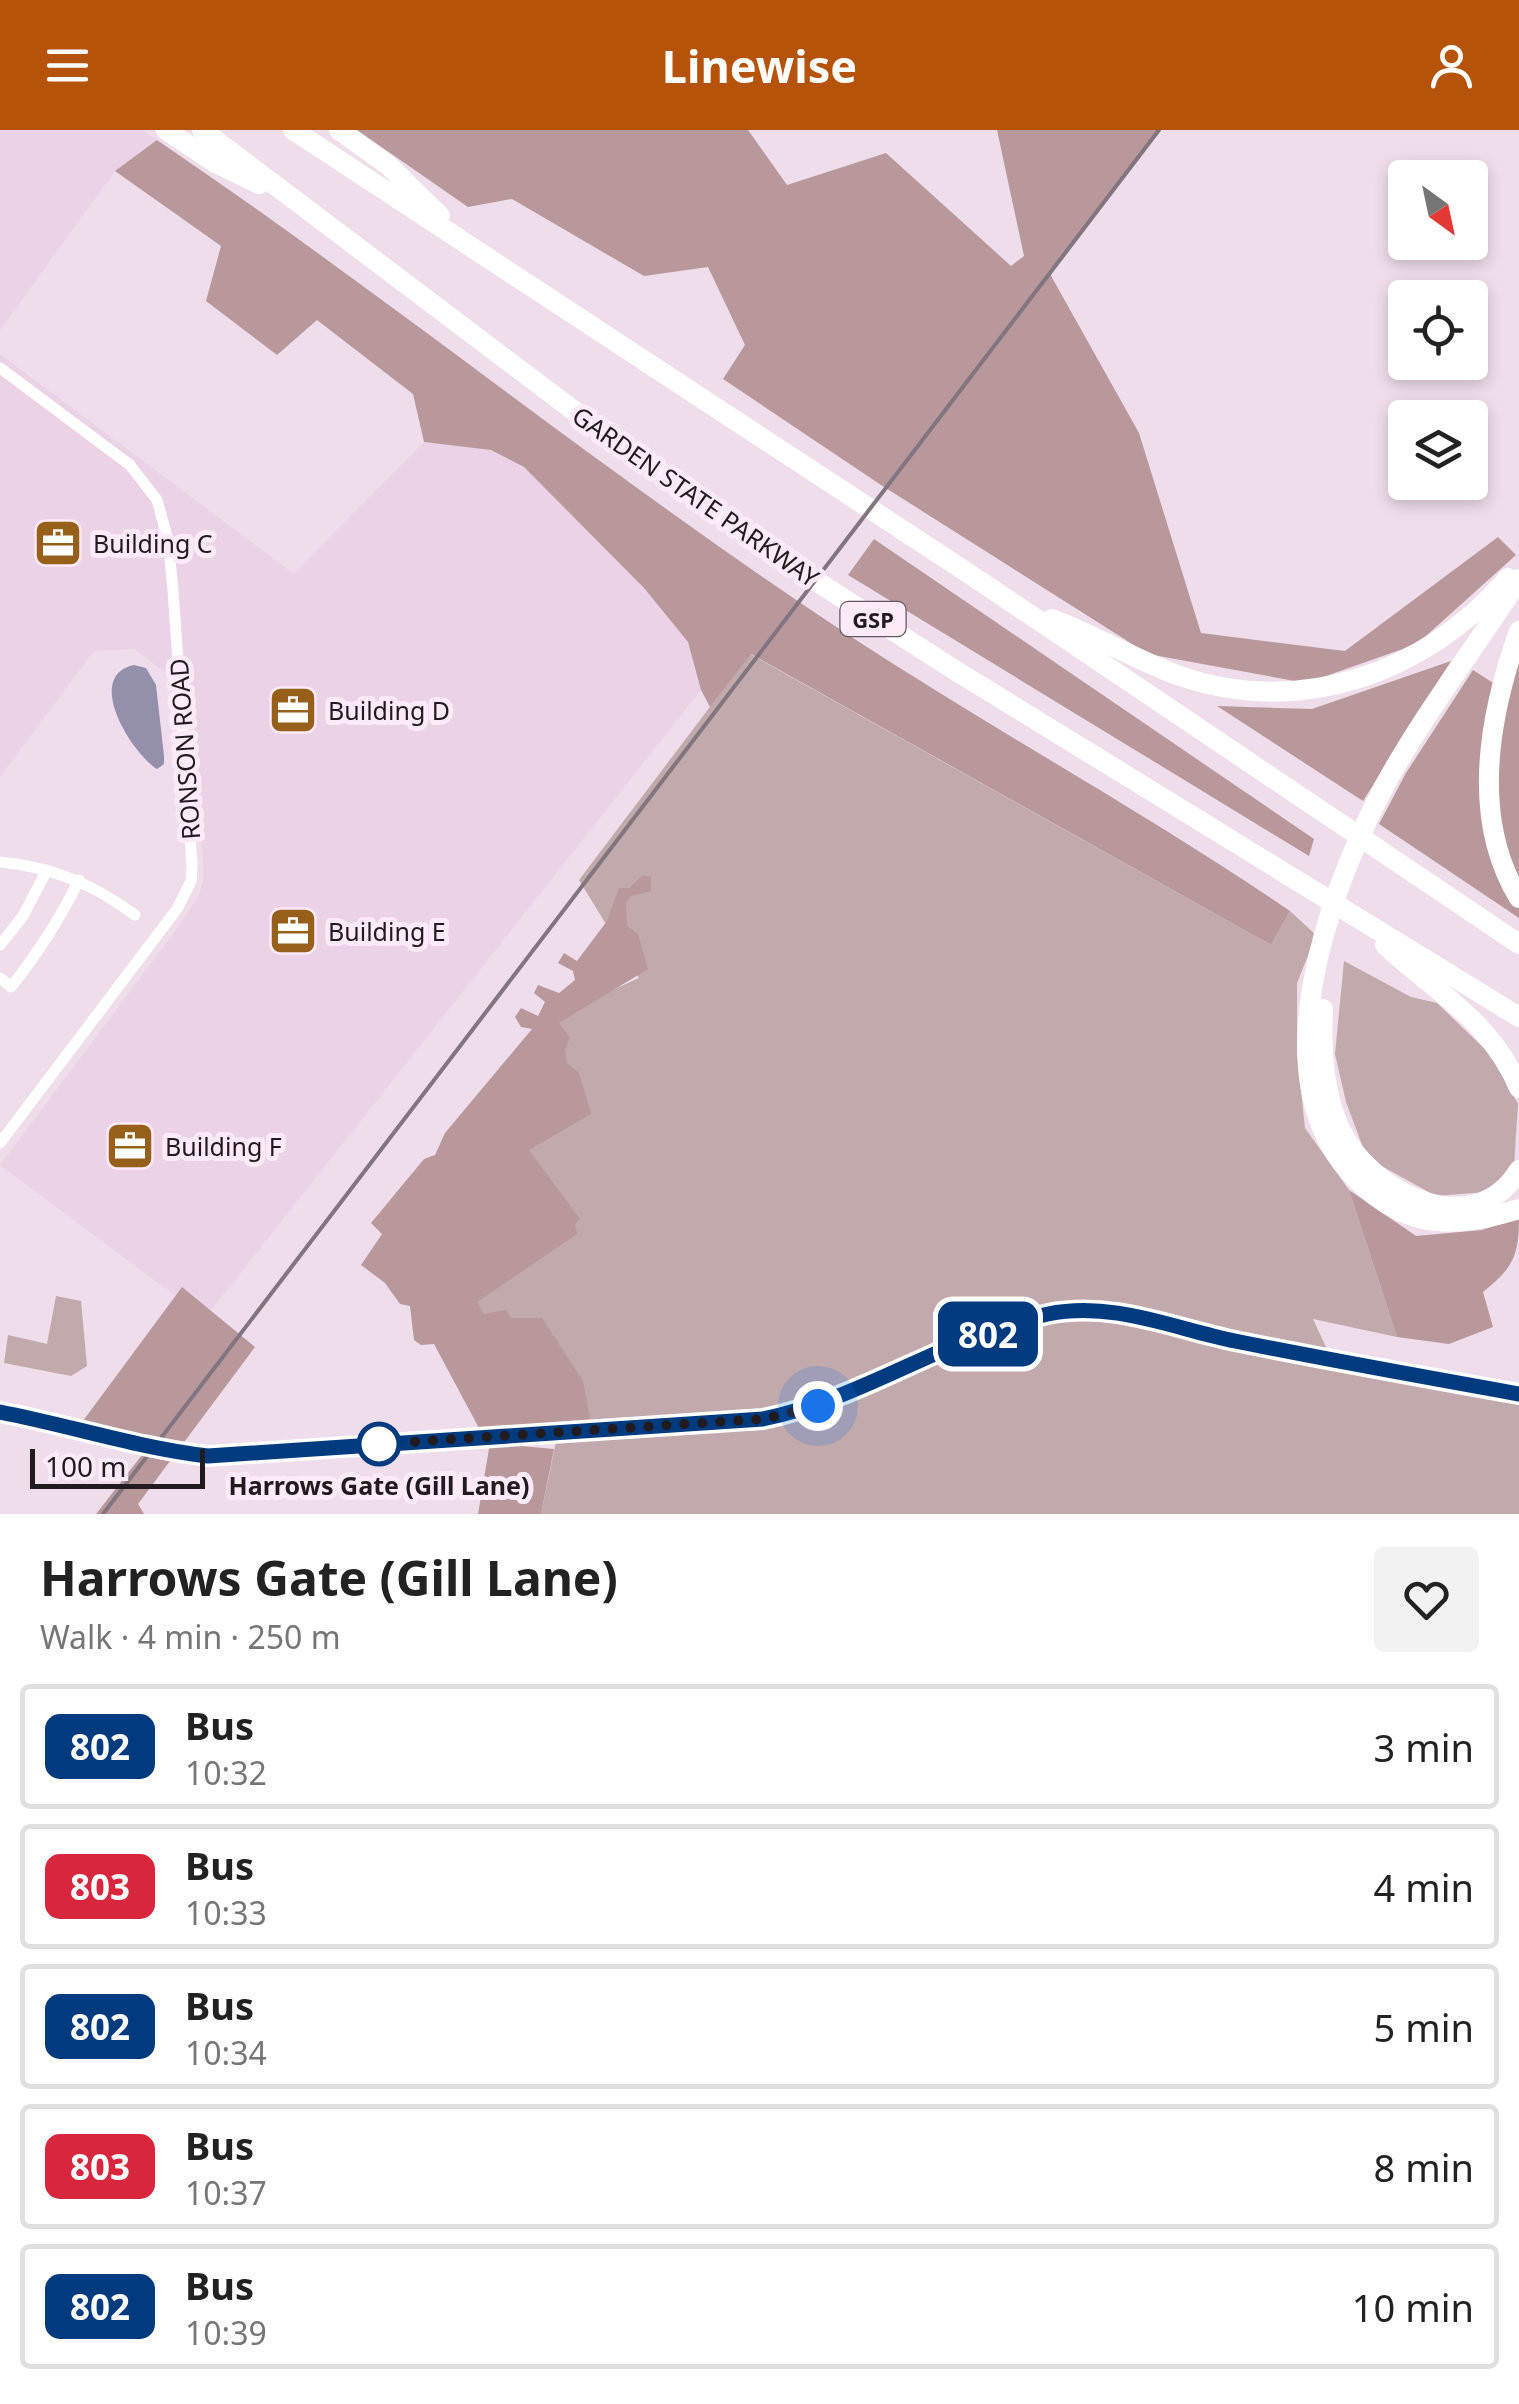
<!DOCTYPE html>
<html lang="en">
<head>
<meta charset="utf-8">
<style>
	body { margin:0; font-family:"Noto Sans",sans-serif; background:#f2f2f2; color:#222; height:100vh; display:flex; flex-direction:column; font-size:38px; white-space:nowrap }
	* { box-sizing:border-box; margin:0 }
	p { font-size:32px; color:#767676 }
	.icon { flex:none; width:55px; height:55px; fill:none; stroke:currentColor; stroke-width:2; stroke-linecap:round; stroke-linejoin:round }
	.map { position:relative; height:1384px; overflow:hidden }
	.details { display:flex; flex-direction:column; background:#fff; flex:1 }
	.details>* { flex:none }
	.badge { padding:0 20px; border-radius:15px; font-size:35px; line-height:65px }
	.needle { width:65px; rotate:147deg }
	.fabs { position:absolute; left:1388px; top:30px; display:grid; gap:20px }
	.fabs a { display:grid; place-items:center; width:100px; height:100px; border-radius:10px; background:#fff; box-shadow:0 5px 15px #0003; font-size:50px }
	.scale { position:absolute; left:30px; bottom:25px; width:175px; box-sizing:border-box; padding-left:10px; border:5px solid #211a1f; border-top:0; font-size:28px; line-height:35px; white-space:nowrap; color:#211a1f; -webkit-text-stroke:8px #fceaf8; paint-order:stroke }
	.you { position:absolute; width:50px; height:50px; margin:-25px; border:8px solid #fff; border-radius:50%; background:#1a73e8; box-shadow:0 0 0 15px #1a73e833 }
	.map>.badge { position:absolute; translate:-50% -50%; box-shadow:0 0 0 5px #fff }
	.round { display:grid; place-items:center; flex:none; width:105px; height:105px; border-radius:10px; background:#f2f2f2 }
	.overview { display:flex; align-items:center; justify-content:space-between; height:170px; padding:0 40px }
	h1 { font-size:48px; font-weight:700; line-height:75px }
	ul { padding:0; list-style:none }
	li { display:flex; align-items:center; gap:30px; height:125px; margin:0 20px 15px; padding:0 20px; border:5px solid #e0e0e0; border-radius:10px }
	li div { flex:1 }
	li b { display:block; font-size:38px }
	li em { font-style:normal }
	li .badge { min-width:110px; font-weight:700; text-align:center }
	header { display:flex; justify-content:space-between; align-items:center; height:130px; padding:0 40px; background:#b45309; color:#fff; font-size:45px; font-weight:700 }
	.map>svg:first-child { display:block }
	.built { fill:#ebd2e6 }
	.green { fill:#c2a9ab }
	.forest { fill:#b9989c }
	.water { fill:#948faa }
	.lines { fill:none; stroke-linecap:round; stroke-linejoin:round }
	.street { stroke:#fff; stroke-width:11 }
	.secondary { stroke:#fff; stroke-width:15 }
	.highway { stroke:#fff; stroke-width:20 }
	.rail { stroke:#82757f; stroke-width:4 }
	.line-casing { stroke:#fff; stroke-width:22 }
	.line { stroke:#003b80; stroke-width:15 }
	.walk { stroke:#211a1f; stroke-width:10; stroke-dasharray:0 18 }
	.stop-dot { fill:#fff; stroke:#003b80; stroke-width:5 }
	.labels { text-anchor:middle; dominant-baseline:central; stroke-width:10; stroke-linejoin:round; paint-order:stroke }
	.shield { fill:#fceaf8; stroke:#635860; stroke-width:2.5 }
	.shield-label { font-size:22px; font-weight:bold; fill:#211a1f }
	.street-label { font-size:25px; fill:#211a1f; stroke:#fceaf8 }
	.poi-label { font-size:25px; fill:#211a1f; stroke:#fceaf8; text-anchor:start }
	.stop-label { font-size:25px; font-weight:bold; fill:#211a1f; stroke:#fceaf8 }
</style>
</head>
<body>
<header><svg class="icon" aria-label="menu" viewBox="0 0 24 24"><path d="M4 6h16M4 12h16M4 18h16"/></svg>Linewise<svg class="icon" aria-label="person" viewBox="0 0 24 24"><circle cx="12" cy="8" r="4"/><path d="M4 21q1-7 8-7t8 7"/></svg></header>
<div class="map">
<svg width="1519" height="1384" viewBox="0 0 1519 1384">
	<rect width="100%" height="100%" fill="#efddeb"/>
	<g class="built">
		<polygon points="0,0 143,0 157,10 115,41 0,200"/>
		<polygon points="0,224 294,444 424,312 491,320 524,337 644,458 688,512 701,560 205,1188 0,1035 173,804 198,767 203,752 203,736 192,564 135,519 94,521 0,647"/>
	</g>
	<g class="green">
		<polygon points="750,524 1271,815 1290,781 1316,805 1297,853 1297,922 1305,998 1349,1060 1397,1207 1313,1189 1331,1228 1519,1264 1519,1384 541,1384 558,1302 576,1298 573,1255 482,1201 467,1167 516,1020 546,890 639,848 579,750"/>
		<polygon points="1344,831 1411,867 1437,873 1494,928 1518,974 1514,1037 1486,1062 1436,1066 1367,1028 1346,972 1335,924"/>
		<polygon points="56,1166 81,1171 87,1236 71,1246 4,1233 8,1205 47,1214"/>
	</g>
	<g class="forest">
		<polygon points="357,0 748,0 787,55 886,23 1011,136 1024,126 997,0 1159,0 1050,144 1139,303 1201,503 1345,521 1498,407 1516,425 1417,514 1306,553 1148,524 881,355 723,249 745,215 708,137 644,146 512,69 468,77"/>
		<path d="M157,10C393,170 614,351 853,508C997,602 1148,684 1290,781L1271,815L751,524L710,577L701,560L688,512L644,458L524,337L491,320L424,312L413,264L317,190L277,225L206,171L221,116L115,41Z"/>
		<polygon points="874,409 1314,709 1309,726 848,445"/>
		<polygon points="1519,501 1519,788 1379,694 1406,643 1473,540 1501,558"/>
		<polygon points="1451,531 1363,671 1217,576 1312,579"/>
		<polygon points="642,746 651,746 651,761 631,766 626,773 627,796 638,804 648,839 559,893 570,908 565,920 567,933 579,943 591,984 529,1020 580,1089 575,1094 577,1104 477,1172 484,1184 506,1180 511,1188 542,1188 583,1251 590,1289 480,1300 434,1214 421,1215 414,1210 410,1176 400,1174 385,1153 361,1135 382,1104 371,1093 424,1029 435,1025 445,1003 532,899 521,897 515,887 521,878 538,886 545,872 534,863 538,855 559,863 575,850 573,841 558,833 564,823 577,831 607,791 619,758 629,758"/>
		<path d="M1349,1060L1416,1106L1482,1100L1519,1088C1519,1126 1513,1138 1483,1162L1493,1197L1449,1214L1397,1207Z"/>
		<polygon points="182,1157 255,1217 138,1374 144,1384 96,1384 152,1312 80,1295"/>
		<polygon points="490,1313 554,1319 541,1384 478,1384"/>
	</g>
	<path class="water" d="M134,535L146,538L156,555L164,626V634L157,639C132,624 83,546 134,535Z"/>
	<g class="lines">
		<g class="street">
			<polyline points="0,238 130,335 157,370 168,410 173,460 192,735 191,751 177,779 0,1013"/>
			<path d="M0,732C52,737 93,754 135,785"/>
			<polyline points="0,815 23,786 47,740"/>
			<path d="M0,848L11,857C38,823 60,789 79,750"/>
		</g>
		<path class="secondary" d="M0,1282C69,1296 138,1318 208,1326L763,1289L818,1275L1020,1192L1067,1180H1091L1137,1185L1229,1210L1519,1264"/>
		<g class="highway">
			<polyline points="166,0 214,32 259,54"/>
			<polyline points="202,0 581,286 788,433 953,539 1519,887"/>
			<polyline points="293,0 977,449 1519,814"/>
			<polyline points="339,0 388,35 440,86"/>
			<path d="M1519,449C1476,517 1425,582 1386,653C1330,759 1256,951 1358,1051C1409,1101 1456,1098 1519,1079"/>
			<path d="M1052,489C1095,505 1134,529 1177,545C1300,588 1425,544 1508,448"/>
			<path d="M1519,501C1489,585 1470,688 1519,768"/>
			<path d="M1385,815C1435,862 1491,890 1519,958"/>
			<path d="M1323,879C1321,919 1323,962 1340,999C1370,1062 1473,1115 1519,1040"/>
		</g>
		<polyline class="rail" points="103,1384 1159,0"/>
	</g>
	<g class="lines">
		<g class="line-casing">
			<path id="line" d="M0,1282C69,1295 138,1318 208,1326L763,1289C863,1269 951,1204 1048,1184C1113,1171 1172,1198 1235,1211C1329,1230 1424,1247 1519,1264"/>
		</g>
		<use href="#line" class="line"/>
		<polyline class="walk" points="379,1314 763,1289 818,1276"/>
	</g>
	<defs>
		<g id="office-square" transform="scale(2.5)"><rect x="-9" y="-9" width="18" height="18" rx="4" fill="#97601a" stroke="#fceaf8"/><path d="M-6-3h4V-5.5h4V-3h4V5H-6ZM-1-4.5V-3h2v-1.5ZM-6 0V1H6V0Z" fill="#fff"/></g>
	</defs>
	<g fill-rule="evenodd">
		<use href="#office-square" x="58" y="413"/>
		<use href="#office-square" x="293" y="580"/>
		<use href="#office-square" x="293" y="801"/>
		<use href="#office-square" x="130" y="1016"/>
	</g>
	<circle class="stop-dot" cx="379" cy="1314" r="20"/>
	<g class="labels">
		<rect class="shield" x="840.5" y="472" width="65" height="34" rx="8"/>
		<g class="shield-label">
			<text x="873" y="489">GSP</text>
		</g>
		<g class="street-label">
			<text transform="translate(696 366) rotate(35)">GARDEN STATE PARKWAY</text>
			<text transform="translate(184 619) rotate(-94)">RONSON ROAD</text>
		</g>
		<g class="poi-label">
			<text x="93" y="413">Building C</text>
			<text x="328" y="580">Building D</text>
			<text x="328" y="801">Building E</text>
			<text x="165" y="1016">Building F</text>
		</g>
		<g class="stop-label">
			<text x="379" y="1355">Harrows Gate (Gill Lane)</text>
		</g>
	</g>
</svg>
<div class="fabs">
<a><svg class="needle" viewBox="-14 -14 28 28"><path d="M0-13l5 13h-10z" fill="#e53935"/><path d="M0 13l5-13h-10z" fill="#767676"/></svg></a>
<a><svg class="icon" aria-label="locate" viewBox="0 0 24 24"><circle cx="12" cy="12" r="6"/><path d="M12 2v4M12 18v4M2 12h4M18 12h4"/></svg></a>
<a><svg class="icon" aria-label="layers" viewBox="0 0 24 24"><path d="M12 4l9 5-9 5-9-5zM3 14l9 5 9-5"/></svg></a>
</div>
<div class="scale">100 m</div>
<div class="you" style="left:818px;top:1276px"></div>
<b class="badge" style="left:988px;top:1204px;background:#003b80;color:#fff">802</b>
</div>
<section class="details">
<div class="overview"><div><h1>Harrows Gate (Gill Lane)</h1><p>Walk · 4 min · 250 m</p></div><a class="round"><svg class="icon" aria-label="heart" viewBox="0 0 24 24"><path d="M12 20l-8-8c-3-5 5-10 8-4 3-6 11-1 8 4z"/></svg></a></div>
<ul>
<li><span class="badge" style="background:#003b80;color:#fff">802</span><div><b>Bus</b><p>10:32</p></div><em>3 min</em></li>
<li><span class="badge" style="background:#d7263d;color:#fff">803</span><div><b>Bus</b><p>10:33</p></div><em>4 min</em></li>
<li><span class="badge" style="background:#003b80;color:#fff">802</span><div><b>Bus</b><p>10:34</p></div><em>5 min</em></li>
<li><span class="badge" style="background:#d7263d;color:#fff">803</span><div><b>Bus</b><p>10:37</p></div><em>8 min</em></li>
<li><span class="badge" style="background:#003b80;color:#fff">802</span><div><b>Bus</b><p>10:39</p></div><em>10 min</em></li>
</ul>
</section>
</body>
</html>
